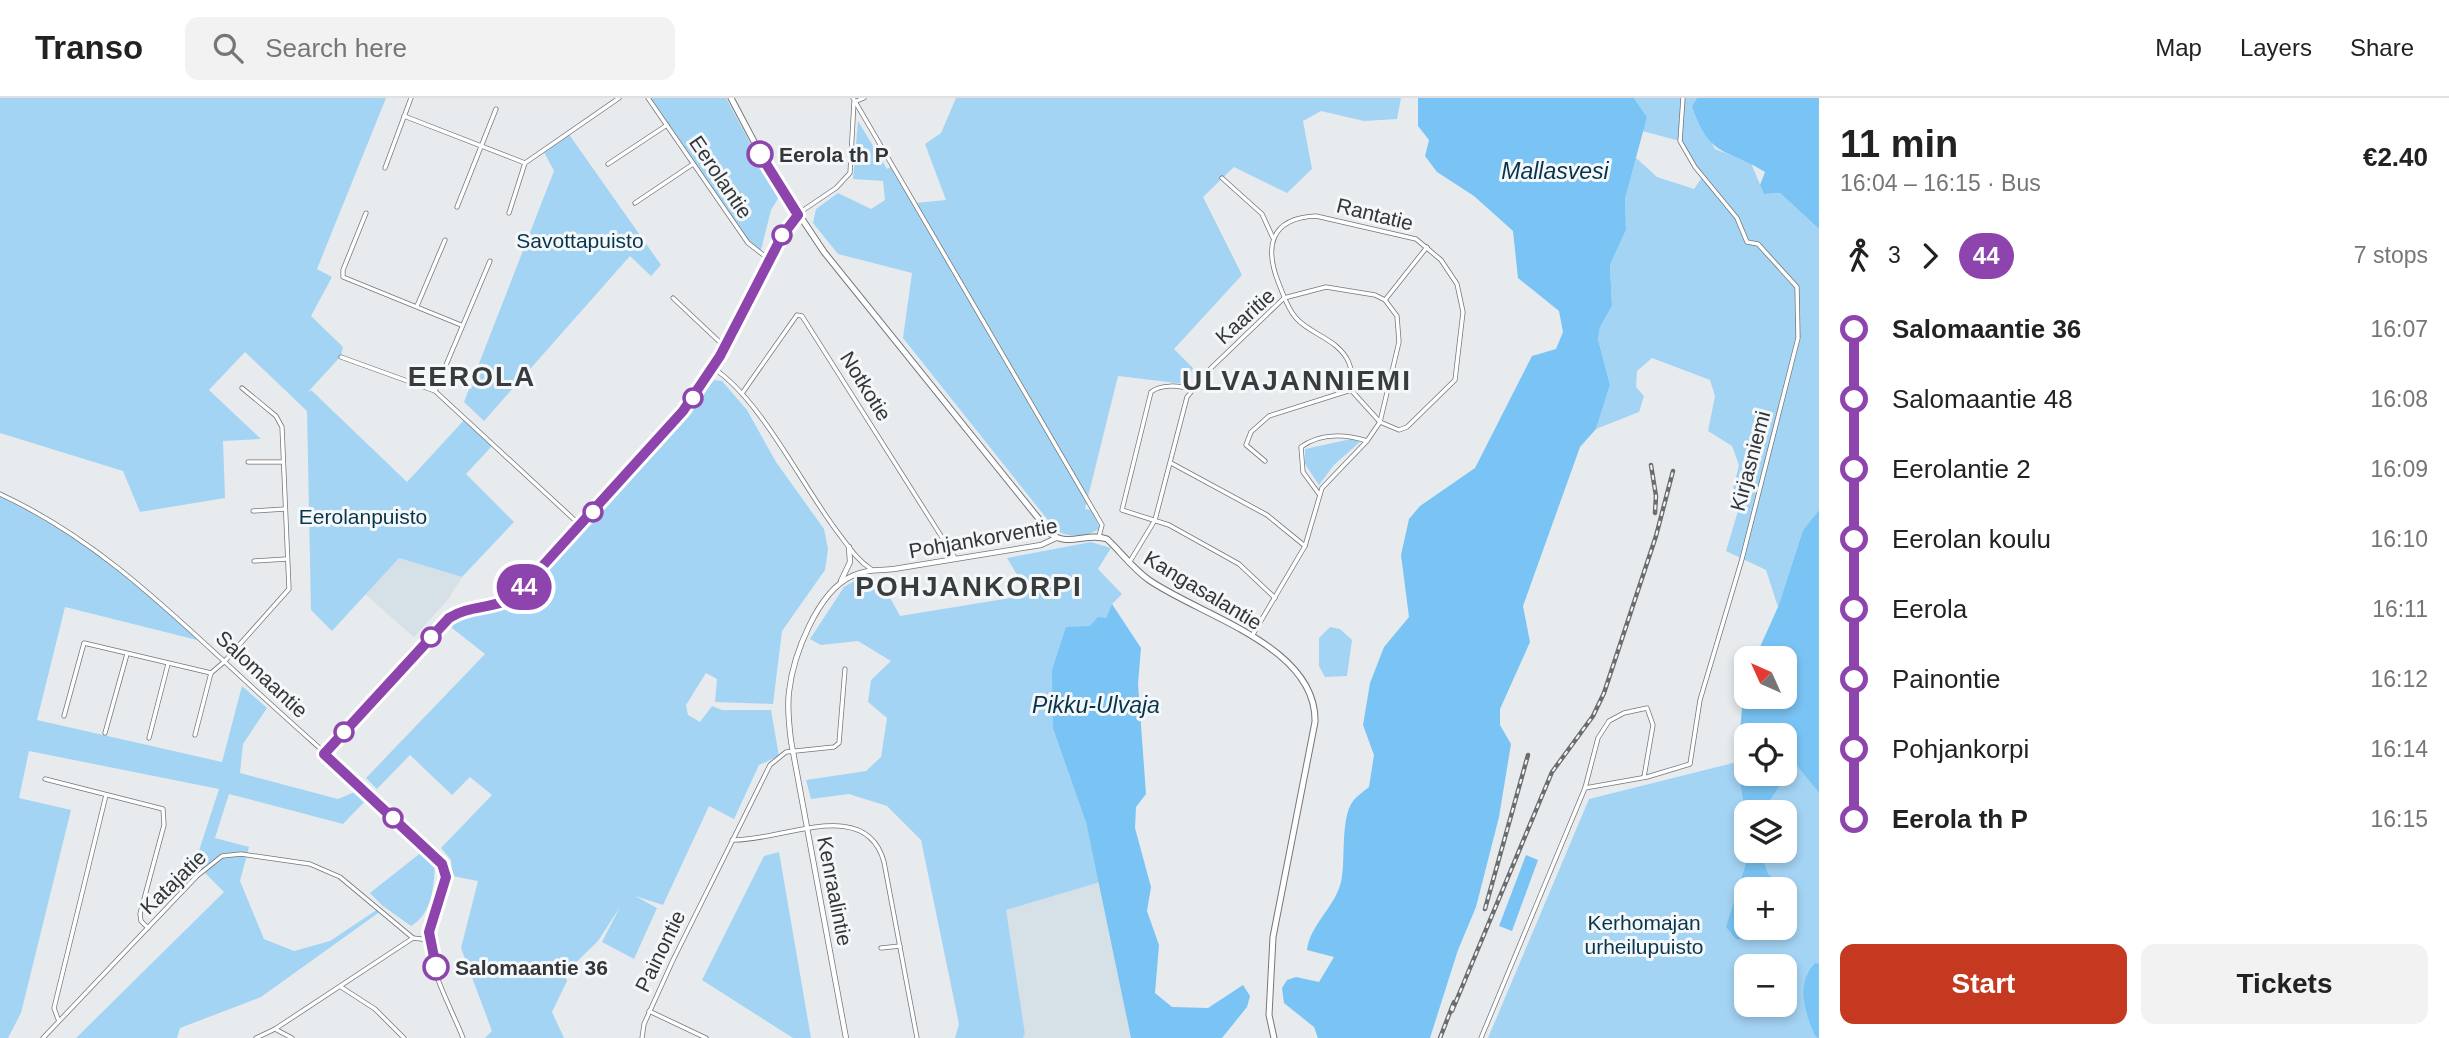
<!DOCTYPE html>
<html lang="en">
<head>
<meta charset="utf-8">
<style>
	body { margin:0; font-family:Arial,sans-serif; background:#f2f2f2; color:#222; height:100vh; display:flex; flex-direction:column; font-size:26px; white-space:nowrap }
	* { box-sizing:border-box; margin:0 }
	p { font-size:23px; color:#767676 }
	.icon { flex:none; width:38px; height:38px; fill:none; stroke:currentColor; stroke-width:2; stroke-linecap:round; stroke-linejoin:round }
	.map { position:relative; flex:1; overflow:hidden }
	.side { display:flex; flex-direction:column; background:#fff; width:630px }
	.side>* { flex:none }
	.badge { padding:0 14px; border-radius:23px; font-size:24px; line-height:46px }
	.needle { width:46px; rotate:315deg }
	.buttons { position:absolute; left:1734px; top:548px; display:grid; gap:14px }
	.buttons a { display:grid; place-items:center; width:63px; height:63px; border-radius:14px; background:#fff; box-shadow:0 4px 10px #0003; font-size:35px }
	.map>.badge { position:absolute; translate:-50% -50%; box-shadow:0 0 0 4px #fff }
	.legs { display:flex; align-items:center; gap:10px; height:77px; padding:0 21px; font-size:23px }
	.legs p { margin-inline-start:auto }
	.head { display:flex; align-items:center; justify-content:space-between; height:119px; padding:0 21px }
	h1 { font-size:38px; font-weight:700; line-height:52px }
	.button { display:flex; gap:14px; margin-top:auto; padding:14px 21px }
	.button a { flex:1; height:80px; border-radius:14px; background:#c4391f; color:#fff; font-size:28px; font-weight:700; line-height:80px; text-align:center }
	.button a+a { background:#f2f2f2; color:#222 }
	ul { padding:0 21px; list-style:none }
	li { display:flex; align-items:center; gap:24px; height:70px; font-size:26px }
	li i { display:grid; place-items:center; width:10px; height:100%; margin:0 9px; background:currentColor }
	li i::after { content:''; width:18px; height:18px; margin:-9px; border:5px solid; border-radius:50%; background:#fff }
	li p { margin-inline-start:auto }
	li:first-child i { background:linear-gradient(#0000 50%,currentColor 0) }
	li:last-child i { background:linear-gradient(currentColor 50%,#0000 0) }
	header { display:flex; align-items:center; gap:42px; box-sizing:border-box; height:98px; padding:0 35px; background:#fff; border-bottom:2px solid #e0e0e0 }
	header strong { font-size:33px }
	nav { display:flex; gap:38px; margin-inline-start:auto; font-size:24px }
	.search { width:490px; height:63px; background:#f2f2f2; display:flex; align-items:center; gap:18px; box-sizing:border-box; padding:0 24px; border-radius:14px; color:#767676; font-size:26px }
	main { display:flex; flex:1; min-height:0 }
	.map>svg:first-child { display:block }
	.built { fill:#d6e0e7 }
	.green { fill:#a4d4f4; fill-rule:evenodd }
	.water { fill:#79c4f4; fill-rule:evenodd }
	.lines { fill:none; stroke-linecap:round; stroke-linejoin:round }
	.minor-casing { stroke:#747779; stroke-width:5 }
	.tertiary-casing { stroke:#747779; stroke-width:6 }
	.secondary-casing { stroke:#747779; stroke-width:7 }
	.minor { stroke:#fff; stroke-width:3.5 }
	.tertiary { stroke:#fff; stroke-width:4.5 }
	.secondary { stroke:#fff; stroke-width:5 }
	.rail-casing { stroke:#6a6c6d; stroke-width:4.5 }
	.rail { stroke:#f5f8fa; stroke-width:2; stroke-dasharray:5; stroke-linecap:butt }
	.line-1-casing { stroke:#fff; stroke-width:16 }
	.line-1 { stroke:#8e44ad; stroke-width:10 }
	.stop-1-dot { fill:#fff; stroke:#8e44ad; stroke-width:3.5 }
	.labels { text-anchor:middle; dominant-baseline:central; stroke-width:6; stroke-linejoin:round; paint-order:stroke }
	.stop-label { font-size:21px; font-weight:bold; fill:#343637; stroke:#f5f8fa; text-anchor:start }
	.street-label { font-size:21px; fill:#343637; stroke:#f5f8fa }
	.park-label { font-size:21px; fill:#09354d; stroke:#f5f8fa }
	.water-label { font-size:23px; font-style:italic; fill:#07334b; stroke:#f5f8fa }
	.district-label { font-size:28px; font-weight:bold; letter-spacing:2px; fill:#393c3d; stroke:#f5f8fa }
</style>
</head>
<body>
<header>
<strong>Transo</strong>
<div class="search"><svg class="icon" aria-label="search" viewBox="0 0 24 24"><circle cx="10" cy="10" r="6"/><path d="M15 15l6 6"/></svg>Search here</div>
<nav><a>Map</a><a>Layers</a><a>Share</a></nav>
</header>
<main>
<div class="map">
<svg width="1819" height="940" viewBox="0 0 1819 940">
	<rect width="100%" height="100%" fill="#e7ebed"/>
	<g class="built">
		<polygon points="399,460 462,479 449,500 414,539 365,496"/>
		<polygon points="1100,784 1131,940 1023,940 1025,936 1005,809"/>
	</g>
	<g class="green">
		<polygon points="0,0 386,0 317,171 332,179 311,218 343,249 341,258 307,295 311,292 407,384 465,321 492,348 466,376 514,424 462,479 399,460 332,533 311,512 307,313 245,254 209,292 261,341 223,343 225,400 140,414 123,373 0,335"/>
		<polygon points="648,0 726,0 779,99 771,112 760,156 748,145"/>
		<path d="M956,0H1401L1397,21L1364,23L1321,13L1303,23L1312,71L1287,95L1234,69L1203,99L1242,177L1174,251L1193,270L1185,286L1118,278L1085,411L1091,412L1100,430C1089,439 1067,441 1055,431L903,240L912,175L838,156L813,125L816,111L838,95L871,111L885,102L883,83L853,81L858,23L887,71L892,68L915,105L946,102L925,46L941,35Z"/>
		<polygon points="1634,0 1697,0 1692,8 1715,51 1751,65 1764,96 1780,95 1819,131 1819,412 1803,432 1778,509 1766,472 1726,453 1738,413 1729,407 1739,367 1732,348 1708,333 1715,298 1710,282 1652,260 1637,273 1636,289 1644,298 1639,314 1596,331 1610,287 1598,241 1600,229 1612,208 1610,167 1626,132 1625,100 1634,58 1657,79 1694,91 1703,78 1680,43 1642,33 1647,19"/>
		<polygon points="568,35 661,167 651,178 630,158 484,323 464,304 554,73 543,52"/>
		<path d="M714,282L722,283L747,312L776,364L824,431L828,451L825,472L782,533L773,606L715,604L717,581L706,575L686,607L688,617L700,624L712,608L722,612H771L779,658L759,667L734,721L709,708L663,807L635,798L657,810L634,861L602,844L620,809L598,843L564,876L567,883L552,914L564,940H485L492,933L461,850L478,783L452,778L451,762L441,750L492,697L470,679L452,697L410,657L377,691L366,680L485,556L447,526C470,515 494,514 517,503L679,327Z"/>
		<polygon points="1351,341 1361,343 1334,367 1319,387 1305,366 1305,351"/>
		<polygon points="0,396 108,460 205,544 65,509 37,622 222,664 242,588 267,610 243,646 240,675 338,701 357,693 368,700 343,726 229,696 215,740 249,749 240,783 264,841 294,853 330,843 378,811 381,813 261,899 180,930 177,940 76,940 224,794 195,765 219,691 29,653 19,700 71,712 21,915 8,940 0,940"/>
		<polygon points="1091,444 1111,450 1098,471 1122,496 1112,506 1106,520 1086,724 1100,784 1006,812 1025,936 1023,940 955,940 959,926 921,742 887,708 849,696 811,701 806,682 866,673 881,659 887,620 868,604 871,582 891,563 858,543 821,547 810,541 844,489 858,481 880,481 900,518 1022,498 1028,495 1007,460"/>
		<polygon points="1330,529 1340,531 1352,542 1347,578 1325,579 1319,568 1319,540"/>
		<path d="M1737,664L1746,723V752H1785V714H1762L1795,664L1819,695V940H1488L1589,701ZM1746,791H1785V830H1746ZM1746,868H1785V906H1746Z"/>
		<path d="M423,753L435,764C434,787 433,815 411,828L383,808L370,795Z"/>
		<polygon points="779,754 811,940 793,940 702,882 764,758"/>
	</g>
	<g class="water">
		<path d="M1418,0H1634L1647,19L1625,100L1626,132L1610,167L1612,208L1600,229L1598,241L1610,287L1596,331L1580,349L1523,508L1530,544L1500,611V627L1511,646L1499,719L1476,809L1458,852L1430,940H1318L1314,929L1284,905L1282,890L1287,882L1296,879L1319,884L1334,859L1307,852C1310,827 1335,809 1341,784C1346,763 1340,720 1353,703C1357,698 1364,693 1369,689L1374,657L1363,627L1370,585L1384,549L1409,519L1401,457L1409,421L1420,408L1475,370L1532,258L1556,251L1563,234L1559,213L1518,180L1513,133L1474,98L1437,74L1425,58L1429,42L1418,28Z"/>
		<path d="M1697,0H1819V131L1780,95L1764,96L1760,87L1765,74C1725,49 1710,61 1692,8Z"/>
		<path d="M1819,412V695L1795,665L1762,714H1746V723L1737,664L1744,589L1746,582V598H1785V560H1755L1778,509L1803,432ZM1785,637V676H1746V637Z"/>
		<polygon points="1112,506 1141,550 1138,586 1146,696 1136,709 1135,730 1151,789 1147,813 1159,847 1155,895 1172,909 1208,910 1243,887 1250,898 1247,909 1222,940 1131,940 1086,724 1053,630 1052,572 1066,529 1090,528 1098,519 1106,520"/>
		<polygon points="1750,753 1760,753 1768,776 1785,791 1785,800 1785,791 1746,791 1746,830 1781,830 1774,842 1736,841 1726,829"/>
		<polygon points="1526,757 1538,762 1512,833 1499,828"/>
		<path d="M1815,865L1819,866V940L1815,938C1805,914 1795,886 1815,865Z"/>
	</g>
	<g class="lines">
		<g class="minor-casing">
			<g id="minor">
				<polyline points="648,0 748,145 770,162"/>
				<polyline points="853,0 1102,427 1099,438"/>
				<polyline points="404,18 525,65"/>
				<polyline points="608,66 667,27"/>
				<polyline points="385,70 411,0"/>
				<polyline points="1222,80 1262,116 1273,140"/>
				<polyline points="635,105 693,66"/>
				<polyline points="457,109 496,11"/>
				<polyline points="366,115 343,172 343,179 461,227"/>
				<polyline points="509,115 525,65 619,0"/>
				<polyline points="799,115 836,90 850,75 854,4 864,0"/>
				<polyline points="673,200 725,249"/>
				<polyline points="1385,202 1427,149"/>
				<polyline points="417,208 445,142"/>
				<polyline points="341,259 435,293 580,427"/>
				<path d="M713,270C761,301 802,388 839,436C849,449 857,462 871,471"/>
				<path d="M1191,292C1180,287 1161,286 1151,294L1122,412L1169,427L1239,466L1275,500"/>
				<polyline points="435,293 490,163"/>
				<polyline points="743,294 797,217 802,218 955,460"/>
				<path d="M1265,363L1246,347L1251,334L1269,318L1351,292L1380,324L1399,332L1407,329L1455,282L1463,214L1457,186L1441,162L1416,141L1316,118C1270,120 1264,149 1279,186C1284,198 1287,210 1296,220C1311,237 1339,241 1349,265C1353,274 1352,283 1351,292"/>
				<polyline points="248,364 282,364"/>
				<polyline points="1171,365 1267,417 1305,448"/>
				<path d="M0,396C104,444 180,524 263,599C323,654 386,707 442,766C452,789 430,811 429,835C427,869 451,909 463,940"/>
				<path d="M1319,396L1303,374L1301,349C1320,335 1345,336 1367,343"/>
				<polyline points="253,413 285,411"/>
				<polyline points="254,463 287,461"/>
				<polyline points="1129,465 1155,422 1187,299 1210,271 1284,200 1326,189 1375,197 1385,202 1397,218 1399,244 1380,324 1367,343 1322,390 1305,448 1252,538"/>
				<polyline points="64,618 84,545 211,575 224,564 289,491 282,329 276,318 242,290"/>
				<polyline points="105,635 127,556"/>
				<polyline points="195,637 211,575"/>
				<polyline points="149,640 168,566"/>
				<polyline points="45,681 163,711 164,727 140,816 141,823 148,830"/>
				<polyline points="1585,690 1647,679 1690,666 1700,602 1742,461 1798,240 1797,189 1758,146 1747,144 1737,120 1695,69 1680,43 1683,0"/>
				<path d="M732,742C780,744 866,697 884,764L917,940"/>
				<polyline points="881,850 900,848"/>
				<polyline points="341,889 375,911 404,940"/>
				<polyline points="649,913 706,940"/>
				<polyline points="58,921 54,910 106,697"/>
				<polyline points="275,931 292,940"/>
				<polyline points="43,940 197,778 222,758 241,756 310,766 340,779 413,840 429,842"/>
				<polyline points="256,940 275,931 413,840"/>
				<polyline points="642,940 644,926 673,862 770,667 786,654 834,649 839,645 845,571"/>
				<polyline points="1481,940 1585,690 1598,640 1609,623 1624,615 1647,610 1653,627 1644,679"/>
			</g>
		</g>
		<g class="tertiary-casing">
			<g id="tertiary">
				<polyline points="841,483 850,464 849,449"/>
				<path d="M324,656L449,520C472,506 498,513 519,494L683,313L721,258L781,138L798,117"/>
				<path d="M846,940L791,643C789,627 787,610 789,594C793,558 817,494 852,478C866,471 879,473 894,471L1041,447L1056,440"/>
			</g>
		</g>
		<g class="secondary-casing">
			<path id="secondary" d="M731,0L768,70L824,154L1051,436C1068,449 1088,434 1107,441C1121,454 1133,471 1149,482C1201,518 1317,548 1315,624L1273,839L1269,917L1274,940"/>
		</g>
		<use href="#minor" class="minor"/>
		<use href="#tertiary" class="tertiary"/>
		<use href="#secondary" class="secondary"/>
		<g class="rail-casing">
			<g id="rail">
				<polyline points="1651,367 1656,398 1655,415"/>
				<polyline points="1485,811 1528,657"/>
				<polyline points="1452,913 1552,674 1593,618 1604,595 1656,438 1673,373"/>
				<polyline points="1440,940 1454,904"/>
			</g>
		</g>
		<use href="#rail" class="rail"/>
	</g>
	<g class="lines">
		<g class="line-1-casing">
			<path id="line-1" d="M436,869L429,834L446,779L442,766L324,656L449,520C472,505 498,513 519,494L683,313L720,258L782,138L798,117L760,56"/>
		</g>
		<use href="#line-1" class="line-1"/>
	</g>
	<g class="stop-1-dot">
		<circle cx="760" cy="56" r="12"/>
		<circle cx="782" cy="137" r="9"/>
		<circle cx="693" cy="300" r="9"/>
		<circle cx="593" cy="414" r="9"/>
		<circle cx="431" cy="539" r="9"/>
		<circle cx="344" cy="634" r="9"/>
		<circle cx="393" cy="720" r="9"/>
		<circle cx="436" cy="869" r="12"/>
	</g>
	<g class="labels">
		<g class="stop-label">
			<text x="779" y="56">Eerola th P</text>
			<text x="455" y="869">Salomaantie 36</text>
		</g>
		<g class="street-label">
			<text transform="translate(721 79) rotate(56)">Eerolantie</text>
			<text transform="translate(1375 116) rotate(14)">Rantatie</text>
			<text transform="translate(1245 218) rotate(-42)">Kaaritie</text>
			<text transform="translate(866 288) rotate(58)">Notkotie</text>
			<text transform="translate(1750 363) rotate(-75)">Kirjasniemi</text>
			<text transform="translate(983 440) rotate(-10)">Pohjankorventie</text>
			<text transform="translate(1203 492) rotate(31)">Kangasalantie</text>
			<text transform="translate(262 576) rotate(43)">Salomaantie</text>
			<text transform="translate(173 784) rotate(-44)">Katajatie</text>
			<text transform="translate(835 793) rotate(79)">Kenraalintie</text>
			<text transform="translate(660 853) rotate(-64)">Painontie</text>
		</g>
		<g class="park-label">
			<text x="580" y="142">Savottapuisto</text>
			<text x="363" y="418">Eerolanpuisto</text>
			<text x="1644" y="824">Kerhomajan<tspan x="1644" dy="24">urheilupuisto</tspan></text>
		</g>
		<g class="water-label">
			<text x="1555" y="73">Mallasvesi</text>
			<text x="1096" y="607">Pikku-Ulvaja</text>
		</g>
		<g class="district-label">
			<text x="472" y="278">EEROLA</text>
			<text x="1297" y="282">ULVAJANNIEMI</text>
			<text x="969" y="488">POHJANKORPI</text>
		</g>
	</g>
</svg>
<div class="buttons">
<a><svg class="needle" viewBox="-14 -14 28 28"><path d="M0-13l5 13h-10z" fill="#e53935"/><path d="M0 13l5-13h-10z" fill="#767676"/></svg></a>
<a><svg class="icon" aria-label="locate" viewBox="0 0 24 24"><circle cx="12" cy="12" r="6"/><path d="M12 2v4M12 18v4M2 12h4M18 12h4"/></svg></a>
<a><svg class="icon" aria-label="layers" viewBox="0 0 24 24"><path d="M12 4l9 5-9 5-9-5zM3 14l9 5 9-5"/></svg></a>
<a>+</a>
<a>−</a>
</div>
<b class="badge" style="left:524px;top:489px;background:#8e44ad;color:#fff">44</b>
</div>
<section class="side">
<div class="head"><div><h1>11 min</h1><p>16:04 – 16:15 · Bus</p></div><b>€2.40</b></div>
<div class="legs"><svg class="icon" aria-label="walk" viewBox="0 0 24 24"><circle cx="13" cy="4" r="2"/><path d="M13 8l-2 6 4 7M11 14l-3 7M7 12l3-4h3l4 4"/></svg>3<svg class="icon" aria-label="forward" viewBox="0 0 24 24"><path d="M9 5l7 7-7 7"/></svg><b class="badge" style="background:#8e44ad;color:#fff">44</b><p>7 stops</p></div>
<ul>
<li><i style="color:#8e44ad"></i><b>Salomaantie 36</b><p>16:07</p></li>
<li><i style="color:#8e44ad"></i><span>Salomaantie 48</span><p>16:08</p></li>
<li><i style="color:#8e44ad"></i><span>Eerolantie 2</span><p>16:09</p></li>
<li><i style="color:#8e44ad"></i><span>Eerolan koulu</span><p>16:10</p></li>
<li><i style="color:#8e44ad"></i><span>Eerola</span><p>16:11</p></li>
<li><i style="color:#8e44ad"></i><span>Painontie</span><p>16:12</p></li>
<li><i style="color:#8e44ad"></i><span>Pohjankorpi</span><p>16:14</p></li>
<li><i style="color:#8e44ad"></i><b>Eerola th P</b><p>16:15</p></li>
</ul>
<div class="button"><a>Start</a><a>Tickets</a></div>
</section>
</main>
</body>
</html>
